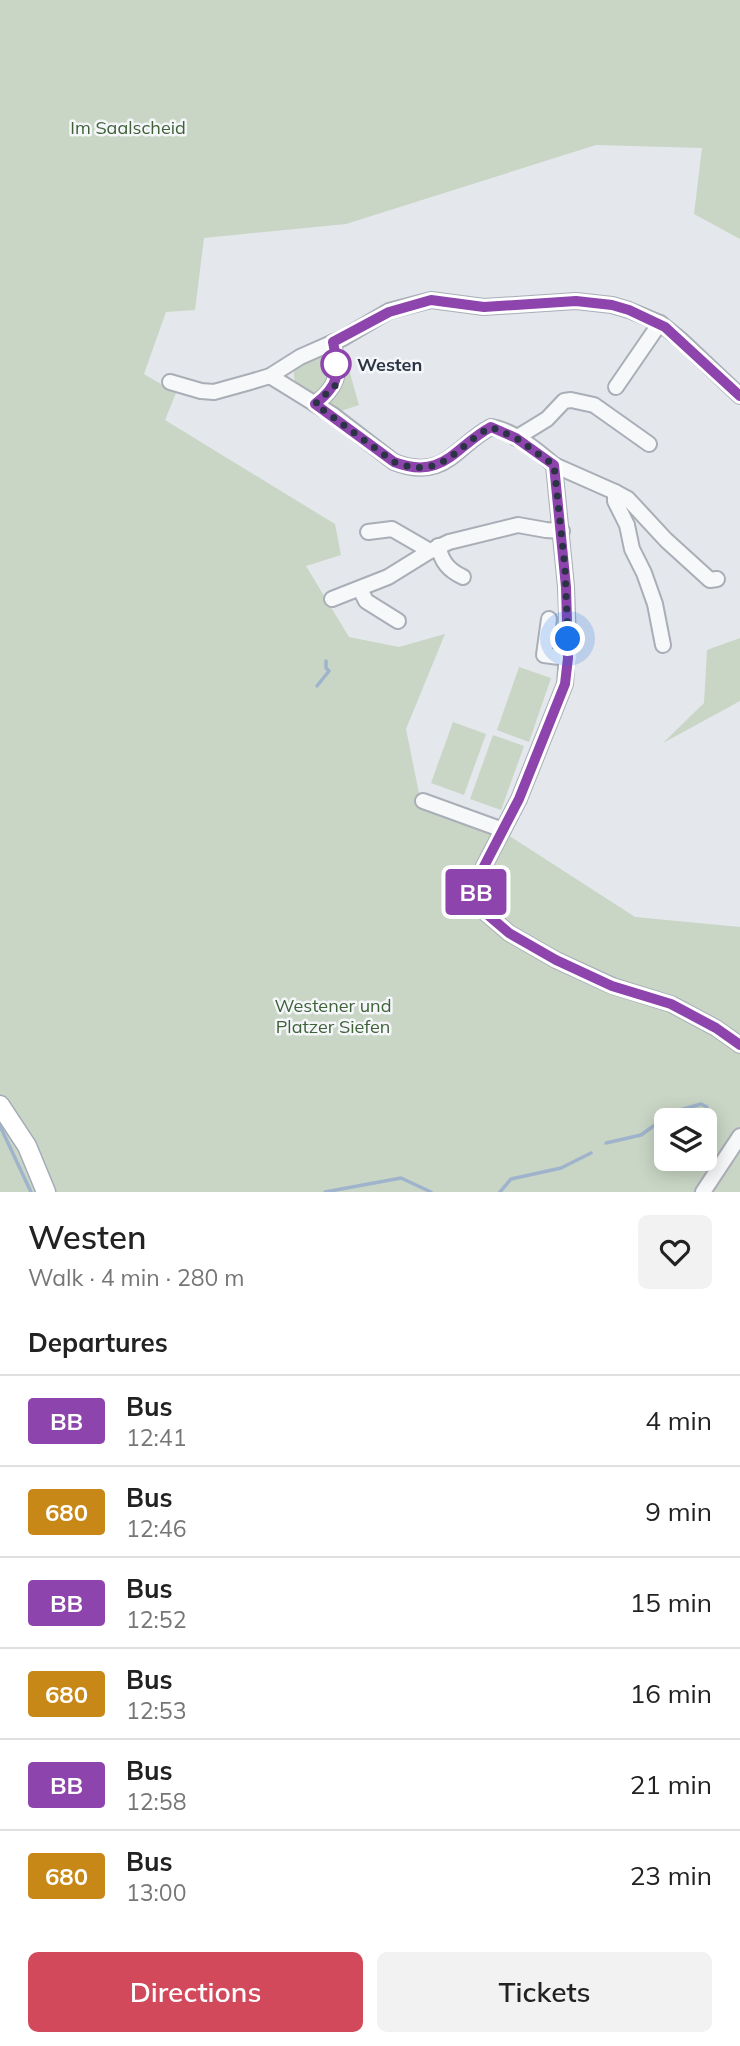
<!DOCTYPE html>
<html lang="en">
<head>
<meta charset="utf-8">
<style>
	body { margin:0; font-family:Mulish,sans-serif; background:#f2f2f2; color:#222; height:100vh; display:flex; flex-direction:column; font-size:26px; white-space:nowrap }
	* { box-sizing:border-box; margin:0 }
	p { font-size:23px; color:#767676 }
	.icon { flex:none; width:38px; height:38px; fill:none; stroke:currentColor; stroke-width:2; stroke-linecap:round; stroke-linejoin:round }
	.map { position:relative; height:1192px; overflow:hidden }
	.drawer { display:flex; flex-direction:column; background:#fff; flex:1 }
	.drawer>* { flex:none }
	.badge { padding:0 14px; border-radius:5px; font-size:24px; line-height:46px }
	.fabs { position:absolute; left:654px; top:1108px; display:grid; gap:14px }
	.fabs a { display:grid; place-items:center; width:63px; height:63px; border-radius:10px; background:#fff; box-shadow:0 4px 18px #0003; font-size:35px }
	.you { position:absolute; width:35px; height:35px; margin:-18px; border:5px solid #fff; border-radius:50%; background:#1a73e8; box-shadow:0 0 0 10px #1a73e833 }
	.map>.badge { position:absolute; translate:-50% -50%; box-shadow:0 0 0 4px #fff }
	h2 { padding:0 28px; font-size:26px; line-height:63px }
	.round { display:grid; place-items:center; flex:none; width:74px; height:74px; border-radius:10px; background:#f2f2f2 }
	.summary { display:flex; align-items:center; justify-content:space-between; height:119px; padding:0 28px }
	h1 { font-size:33px; font-weight:600; line-height:52px }
	.button { display:flex; gap:14px; margin-top:auto; padding:14px 28px }
	.button a { flex:1; height:80px; border-radius:10px; background:#d1495b; color:#fff; font-size:28px; font-weight:600; line-height:80px; text-align:center }
	.button a+a { background:#f2f2f2; color:#222 }
	ul { padding:0; list-style:none }
	li { display:flex; align-items:center; gap:21px; height:91px; padding:0 28px; border-top:2px solid #e0e0e0 }
	li div { flex:1 }
	li b { display:block; font-size:26px }
	li em { font-style:normal }
	li .badge { min-width:77px; font-weight:700; text-align:center }
	.map>svg:first-child { display:block }
	.green { fill:#c9d6c5; fill-rule:evenodd }
	.lines { fill:none; stroke-linecap:round; stroke-linejoin:round }
	.stream { stroke:#9fb4cc; stroke-width:3.5 }
	.minor-casing { stroke:#a9aeb7; stroke-width:18 }
	.major-casing { stroke:#a3abb8; stroke-width:21 }
	.minor { stroke:#f7f8fa; stroke-width:14 }
	.major { stroke:#fff; stroke-width:18 }
	.line-casing { stroke:#fff; stroke-width:16 }
	.line { stroke:#8e44ad; stroke-width:10 }
	.walk { stroke:#2b3445; stroke-width:7; stroke-dasharray:0 12.6 }
	.stop-dot { fill:#fff; stroke:#8e44ad; stroke-width:3.5 }
	.labels { text-anchor:middle; dominant-baseline:central; stroke-width:5; stroke-linejoin:round; paint-order:stroke }
	.park-label { font-size:18px; fill:#3f6138; stroke:#f4f6f9 }
	.stop-label { font-size:18px; font-weight:bold; fill:#2b3445; stroke:#f4f6f9; text-anchor:start }
</style>
</head>
<body>
<div class="map">
<svg width="740" height="1192" viewBox="0 0 740 1192">
	<rect width="100%" height="100%" fill="#e4e7ec"/>
	<g class="green">
		<path d="M0,0H740V239L694,214L702,148L596,145L346,224L204,238L195,310L166,312L144,374L176,393L165,420L335,524L341,555L306,566L349,637L399,647L445,634L406,729L421,803L505,833L635,917L740,927V1192H0ZM667,1120H705V1158H667Z"/>
		<polygon points="342,345 359,405 338,412 328,405 339,388 340,371 345,367 339,348"/>
		<path d="M328,351L330,380L315,396C302,393 290,382 295,368Z"/>
		<polygon points="740,638 740,701 663,743 704,703 707,650"/>
		<polygon points="519,667 551,678 529,742 497,730"/>
		<polygon points="453,722 486,734 464,795 431,783"/>
		<polygon points="493,735 524,746 501,810 470,799"/>
	</g>
	<g class="lines">
		<g class="stream">
			<polyline points="317,686 329,671 326,668 326,661"/>
			<polyline points="0,1126 31,1192"/>
			<polyline points="606,1143 641,1135 673,1112 701,1104 707,1107"/>
			<polyline points="325,1192 401,1178 431,1192"/>
			<polyline points="500,1192 511,1179 561,1168 591,1153"/>
		</g>
		<g class="minor-casing">
			<g id="minor">
				<path d="M270,376L333,415L394,462C445,482 455,446 491,427C513,430 538,451 554,465L566,587L568,639L565,684L519,799L479,876L475,891L482,910L509,933L556,960L613,986L671,1004L716,1028L740,1045"/>
				<polyline points="170,382 201,391 214,392 250,382 270,376 300,357 343,338 389,311 431,300 484,307 576,301 612,305 629,310 660,323 681,340 740,396"/>
				<polyline points="616,387 660,323"/>
				<path d="M315,404C341,384 339,373 333,342"/>
				<polyline points="516,438 547,419 564,401 571,400 594,405 649,444"/>
				<polyline points="554,465 615,492 615,501 627,525 632,549 644,573 655,604 663,645"/>
				<polyline points="615,492 628,499 666,540 710,580 717,579"/>
				<polyline points="368,532 392,529 430,551"/>
				<path d="M438,546C442,562 448,570 463,577"/>
				<polyline points="360,589 366,601 398,621"/>
				<polyline points="332,599 388,577 430,551 449,542 518,525 546,530 562,531"/>
				<polyline points="549,619 544,655 567,658"/>
				<polyline points="423,801 503,830"/>
				<polyline points="703,1192 740,1136"/>
			</g>
		</g>
		<g class="major-casing">
			<polyline id="major" points="0,1105 27,1146 46,1192"/>
		</g>
		<use href="#minor" class="minor"/>
		<use href="#major" class="major"/>
	</g>
	<g class="lines">
		<g class="line-casing">
			<path id="line" d="M740,396L665,327L629,310L612,305L576,301L484,307L431,300L389,312L333,342C339,373 341,384 315,404L394,462C444,481 455,446 491,427L516,438L554,465L566,587L568,658L565,684L519,799L479,876L475,891L482,910L509,933L556,960L612,986L671,1004L716,1028L740,1045"/>
		</g>
		<use href="#line" class="line"/>
		<path class="walk" d="M336,364V356L335,386L315,404L394,462C444,481 455,446 491,427L516,438L554,465L565,568L568,639"/>
	</g>
	<circle class="stop-dot" cx="336" cy="364" r="14"/>
	<g class="labels">
		<g class="park-label">
			<text x="128" y="127">Im Saalscheid</text>
			<text x="333" y="1005">Westener und<tspan x="333" dy="21">Platzer Siefen</tspan></text>
		</g>
		<g class="stop-label">
			<text x="357" y="364">Westen</text>
		</g>
	</g>
</svg>
<div class="fabs">
<a><svg class="icon" aria-label="layers" viewBox="0 0 24 24"><path d="M12 4l9 5-9 5-9-5zM3 14l9 5 9-5"/></svg></a>
</div>
<div class="you" style="left:568px;top:639px"></div>
<b class="badge" style="left:476px;top:892px;background:#8e44ad;color:#fff">BB</b>
</div>
<section class="drawer">
<div class="summary"><div><h1>Westen</h1><p>Walk · 4 min · 280 m</p></div><a class="round"><svg class="icon" aria-label="heart" viewBox="0 0 24 24"><path d="M12 20l-8-8c-3-5 5-10 8-4 3-6 11-1 8 4z"/></svg></a></div>
<h2>Departures</h2>
<ul>
<li><span class="badge" style="background:#8e44ad;color:#fff">BB</span><div><b>Bus</b><p>12:41</p></div><em>4 min</em></li>
<li><span class="badge" style="background:#c88817;color:#fff">680</span><div><b>Bus</b><p>12:46</p></div><em>9 min</em></li>
<li><span class="badge" style="background:#8e44ad;color:#fff">BB</span><div><b>Bus</b><p>12:52</p></div><em>15 min</em></li>
<li><span class="badge" style="background:#c88817;color:#fff">680</span><div><b>Bus</b><p>12:53</p></div><em>16 min</em></li>
<li><span class="badge" style="background:#8e44ad;color:#fff">BB</span><div><b>Bus</b><p>12:58</p></div><em>21 min</em></li>
<li><span class="badge" style="background:#c88817;color:#fff">680</span><div><b>Bus</b><p>13:00</p></div><em>23 min</em></li>
</ul>
<div class="button"><a>Directions</a><a>Tickets</a></div>
</section>
</body>
</html>
